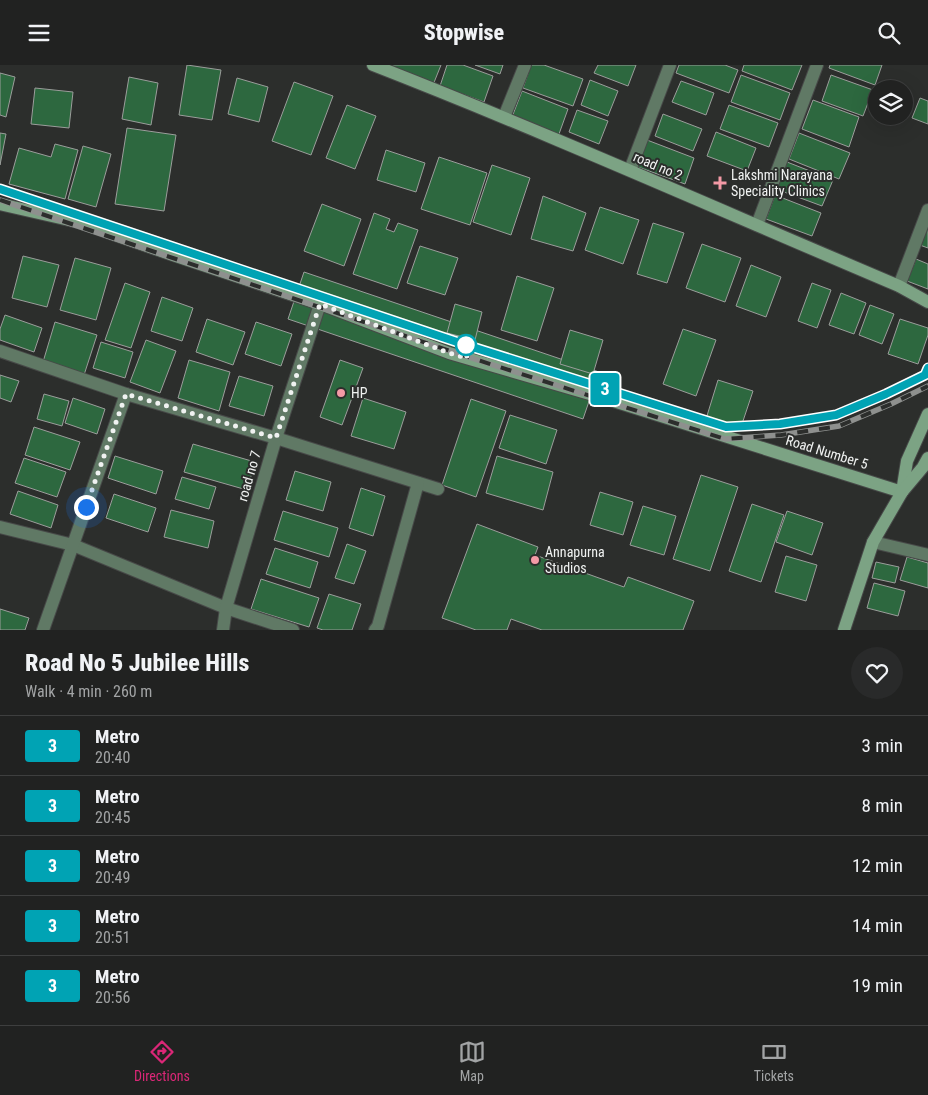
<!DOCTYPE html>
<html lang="en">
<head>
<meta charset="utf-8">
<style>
	body { margin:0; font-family:"Roboto Condensed",sans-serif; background:#292a2a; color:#f1f3f6; height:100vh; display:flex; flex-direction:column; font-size:19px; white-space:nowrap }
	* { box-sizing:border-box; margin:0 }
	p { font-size:16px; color:#a2a4a5 }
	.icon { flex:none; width:28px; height:28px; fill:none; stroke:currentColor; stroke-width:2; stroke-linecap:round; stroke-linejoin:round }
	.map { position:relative; height:565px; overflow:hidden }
	.side { display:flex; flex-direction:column; background:#212221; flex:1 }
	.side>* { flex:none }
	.badge { padding:0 10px; border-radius:4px; font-size:18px; line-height:32px }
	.tools { position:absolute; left:868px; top:15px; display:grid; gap:10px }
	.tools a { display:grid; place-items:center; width:45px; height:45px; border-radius:50%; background:#212221; box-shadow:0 5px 20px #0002,0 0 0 1px #3e3f3f; font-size:25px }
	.you { position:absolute; width:25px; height:25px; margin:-12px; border:4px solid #fff; border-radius:50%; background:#1a73e8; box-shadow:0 0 0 8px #1a73e833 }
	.map>.badge { position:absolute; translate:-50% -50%; box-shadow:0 0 0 2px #fff }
	.round { display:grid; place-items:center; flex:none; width:52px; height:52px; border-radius:26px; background:#292a2a }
	.headline { display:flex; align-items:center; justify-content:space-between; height:85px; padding:0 25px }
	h1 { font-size:24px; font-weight:800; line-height:38px }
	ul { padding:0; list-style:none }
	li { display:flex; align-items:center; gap:15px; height:60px; padding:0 25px; border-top:1px solid #3e3f3f }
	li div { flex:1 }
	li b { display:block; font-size:19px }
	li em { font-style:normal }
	li .badge { min-width:55px; font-weight:700; text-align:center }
	header { display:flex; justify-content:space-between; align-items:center; height:65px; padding:0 25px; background:#212221; font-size:22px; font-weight:800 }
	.dock { display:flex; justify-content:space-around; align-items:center; height:70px; border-top:1px solid #3e3f3f; background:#212221; font-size:14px; color:#a2a4a5 }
	.dock a { display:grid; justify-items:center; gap:2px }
	.dock .on { color:#db2777 }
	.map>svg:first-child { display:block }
	.building { fill:#2d683f; stroke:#9b9d9b }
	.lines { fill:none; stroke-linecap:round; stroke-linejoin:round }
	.street-casing { stroke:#474948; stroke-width:14 }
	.secondary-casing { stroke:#474948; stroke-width:14 }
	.street { stroke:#607965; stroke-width:12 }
	.secondary { stroke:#7ca384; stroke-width:12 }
	.rail-casing { stroke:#8e908e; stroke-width:5.5 }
	.rail { stroke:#2c2e2c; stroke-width:4; stroke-dasharray:11; stroke-linecap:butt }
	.line-casing { stroke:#fff; stroke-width:11 }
	.line { stroke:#00a3b4; stroke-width:8 }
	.walk { stroke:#f0f2f1; stroke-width:5; stroke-dasharray:0 9 }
	.poi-dot { fill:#f49aa6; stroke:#2c2e2c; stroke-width:2 }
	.stop-dot { fill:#fff; stroke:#00a3b4; stroke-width:2.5 }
	.labels { text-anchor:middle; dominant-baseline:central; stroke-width:4; stroke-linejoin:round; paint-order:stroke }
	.street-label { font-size:14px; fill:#f0f2f1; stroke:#2c2e2c }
	.poi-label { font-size:14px; fill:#f0f2f1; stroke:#2c2e2c; text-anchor:start }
</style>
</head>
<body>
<header><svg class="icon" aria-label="menu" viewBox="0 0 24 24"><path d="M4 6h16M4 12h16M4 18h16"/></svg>Stopwise<svg class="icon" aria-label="search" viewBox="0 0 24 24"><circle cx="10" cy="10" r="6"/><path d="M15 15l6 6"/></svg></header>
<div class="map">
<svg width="928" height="565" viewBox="0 0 928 565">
	<rect width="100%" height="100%" fill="#2c2e2c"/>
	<g class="building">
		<polygon points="187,0 221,5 212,55 179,50"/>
		<polygon points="386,0 441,0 433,20"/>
		<polygon points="447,0 463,0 493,11 484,37 440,21"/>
		<polygon points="475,0 503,0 500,9"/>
		<polygon points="531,0 544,0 583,14 573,41 523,23"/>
		<polygon points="598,0 636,0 628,21 594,8"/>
		<polygon points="679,0 725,0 738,5 729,28 676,8"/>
		<polygon points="744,0 802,0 792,25 742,6"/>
		<polygon points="830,0 882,0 875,20 829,3"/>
		<polygon points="0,8 15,12 6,52 0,50"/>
		<polygon points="741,10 790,28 780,55 731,37"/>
		<polygon points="831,10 873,25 863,51 822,36"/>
		<polygon points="129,12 158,18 151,60 122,54"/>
		<polygon points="237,13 268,22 259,57 228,49"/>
		<polygon points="590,15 618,26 608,51 581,40"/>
		<polygon points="681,16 714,28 706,50 672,37"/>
		<polygon points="294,17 333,31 311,90 272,76"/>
		<polygon points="35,23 73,27 69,63 31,59"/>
		<polygon points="522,26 568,44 559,69 512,52"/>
		<polygon points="920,33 928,36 928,59 912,53"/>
		<polygon points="813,35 859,52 849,82 802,64"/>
		<polygon points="347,40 376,51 355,104 326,93"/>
		<polygon points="729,40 778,58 769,82 720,64"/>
		<polygon points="577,45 608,56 599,79 569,67"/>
		<polygon points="663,49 702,64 693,86 655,71"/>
		<polygon points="127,63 176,70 164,146 115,139"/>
		<polygon points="716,67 756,83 747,106 707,91"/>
		<polygon points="0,68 6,69 0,100"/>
		<polygon points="799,68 850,88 839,114 789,94"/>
		<polygon points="647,75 694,93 685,119 638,102"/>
		<polygon points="55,79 78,85 65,134 9,119 19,83 51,92"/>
		<polygon points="83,81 111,89 96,142 68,134"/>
		<polygon points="386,85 425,98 416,127 377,115"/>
		<polygon points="439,92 487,108 470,160 421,144"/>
		<polygon points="787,97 833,115 822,141 776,124"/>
		<polygon points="492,100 530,113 511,170 473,157"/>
		<polygon points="775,130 821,148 812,171 766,154"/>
		<polygon points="543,131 586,148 573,186 531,174"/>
		<polygon points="322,139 361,154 344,201 304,186"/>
		<polygon points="600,142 639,155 623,199 585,185"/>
		<polygon points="374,148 390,154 386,164 394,167 398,158 418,165 397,224 353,209"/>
		<polygon points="928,153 928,183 917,179"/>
		<polygon points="653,158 684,168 667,218 637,209"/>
		<polygon points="702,179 741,193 725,237 686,223"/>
		<polygon points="420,181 458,193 445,230 407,218"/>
		<polygon points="23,191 59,200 47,242 12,233"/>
		<polygon points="75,193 111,203 96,255 60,245"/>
		<polygon points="916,194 928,199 928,224 907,216"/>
		<polygon points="751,200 781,212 766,252 736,241"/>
		<polygon points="304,207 599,307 583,354 288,254"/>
		<polygon points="517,211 554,223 537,276 501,265"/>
		<polygon points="125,218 150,227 131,283 105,275"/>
		<polygon points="812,218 831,225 817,263 798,256"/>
		<polygon points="841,228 866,238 854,269 829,260"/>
		<polygon points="162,232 193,243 182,276 151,266"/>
		<polygon points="455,239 482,247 475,275 447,268"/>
		<polygon points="870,240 894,249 882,279 859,270"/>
		<polygon points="5,250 42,263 34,287 0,275 0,264"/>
		<polygon points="207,254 245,267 233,300 196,287"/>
		<polygon points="900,254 928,263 928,270 918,299 888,289"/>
		<polygon points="55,257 97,270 84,310 43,297"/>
		<polygon points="256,257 292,269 281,301 245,289"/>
		<polygon points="683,264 716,275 696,331 663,319"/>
		<polygon points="570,265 603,275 593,309 560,299"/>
		<polygon points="146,275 176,286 160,328 130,317"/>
		<polygon points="101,277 133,287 125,313 93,303"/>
		<polygon points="189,295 230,307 219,346 178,333"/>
		<polygon points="340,295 363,303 342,360 320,352"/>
		<polygon points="0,310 19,316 11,337 0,333"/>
		<polygon points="239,311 273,321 264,351 229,341"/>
		<polygon points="718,315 753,326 740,365 706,354"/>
		<polygon points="44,329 69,336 62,361 37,354"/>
		<polygon points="73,333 105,344 97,369 65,358"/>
		<polygon points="363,333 406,347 394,384 351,371"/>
		<polygon points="471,334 506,346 476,432 442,420"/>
		<polygon points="510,350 557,365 546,399 499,383"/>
		<polygon points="34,362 80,377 70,405 25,390"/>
		<polygon points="193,379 255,397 247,425 184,407"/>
		<polygon points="115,391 163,406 156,429 108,413"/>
		<polygon points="497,391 553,407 543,445 486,428"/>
		<polygon points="24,393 66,407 57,432 15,418"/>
		<polygon points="295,406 331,417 323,446 286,435"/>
		<polygon points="701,410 738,422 710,506 673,494"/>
		<polygon points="182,412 216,422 209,444 175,434"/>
		<polygon points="361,423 385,431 373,471 349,463"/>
		<polygon points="18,426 58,440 51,463 10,449"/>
		<polygon points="600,427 633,437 623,470 590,460"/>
		<polygon points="114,429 156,443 148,467 106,453"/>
		<polygon points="752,439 784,450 761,517 729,506"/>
		<polygon points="643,441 676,451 664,490 630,480"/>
		<polygon points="171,445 214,456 208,483 164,472"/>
		<polygon points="283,446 338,463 329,492 274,475"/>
		<polygon points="787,446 823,458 812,490 776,477"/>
		<polygon points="477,459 538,482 535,490 624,522 628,512 694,536 683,565 542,565 511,554 507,565 476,565 442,553"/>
		<polygon points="347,479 366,486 354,519 335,513"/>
		<polygon points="275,483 318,497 310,523 266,509"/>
		<polygon points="786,491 817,500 806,536 775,527"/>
		<polygon points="907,492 928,498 928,523 900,515"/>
		<polygon points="876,497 899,502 895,518 872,513"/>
		<polygon points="261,514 319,533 309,562 251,544"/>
		<polygon points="874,518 905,526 898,551 867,543"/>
		<polygon points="329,529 361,539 352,565 323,565 317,563"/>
		<polygon points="0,544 29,553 25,565 0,565"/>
	</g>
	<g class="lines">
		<g class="street-casing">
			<g id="street">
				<polyline points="504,52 525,0"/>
				<polyline points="630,105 670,0"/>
				<polyline points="757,160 817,0"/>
				<polyline points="899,221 928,145"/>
				<polyline points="0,286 126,329 276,373 438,424"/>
				<polyline points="0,462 73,480 226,543 293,565"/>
				<polyline points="873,477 928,490"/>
				<polyline points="43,565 126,329"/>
				<polyline points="223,565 226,543 276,373 320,239"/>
				<polyline points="375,565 378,561 418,418"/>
			</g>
		</g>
		<g class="secondary-casing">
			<g id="secondary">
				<path d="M373,0C550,69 724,147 899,221L928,237"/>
				<polyline points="0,139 78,157 173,190 320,239 449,288 607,334 902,427"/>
				<polyline points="902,427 907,396 928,349"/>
				<polyline points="844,565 873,477 902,427 923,402 928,393"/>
			</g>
		</g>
		<use href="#street" class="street"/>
		<use href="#secondary" class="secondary"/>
		<g class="rail-casing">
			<g id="rail">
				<polyline points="0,124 466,280 726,362 780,359 836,350 886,329 925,310 928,303"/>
				<polyline points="0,135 462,290 725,374 781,370 839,361 891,339 928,321"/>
			</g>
		</g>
		<use href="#rail" class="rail"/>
	</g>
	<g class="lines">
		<g class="line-casing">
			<polyline id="line" points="0,124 466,280 726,362 780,359 836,350 886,329 925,310 928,303"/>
		</g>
		<use href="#line" class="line"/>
		<polyline class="walk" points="86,442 126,329 276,373 320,239 449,288 467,293 466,280"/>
	</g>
	<g class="poi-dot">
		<path d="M717.5 110.5h5v5h5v5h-5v5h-5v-5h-5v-5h5z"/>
		<circle cx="341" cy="328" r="5"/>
		<circle cx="535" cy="495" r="5"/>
	</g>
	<circle class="stop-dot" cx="466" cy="280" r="10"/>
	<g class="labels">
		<g class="street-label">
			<text transform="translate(658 101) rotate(23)">road no 2</text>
			<text transform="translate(827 387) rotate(17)">Road Number 5</text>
			<text transform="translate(249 411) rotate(-74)">road no 7</text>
		</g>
		<g class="poi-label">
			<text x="731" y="110">Lakshmi Narayana<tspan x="731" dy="16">Speciality Clinics</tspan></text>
			<text x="351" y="328">HP</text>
			<text x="545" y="487">Annapurna<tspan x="545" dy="16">Studios</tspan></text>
		</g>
	</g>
</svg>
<div class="tools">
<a><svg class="icon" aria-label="layers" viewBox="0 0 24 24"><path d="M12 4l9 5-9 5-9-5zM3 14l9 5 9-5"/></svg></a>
</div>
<div class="you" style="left:86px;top:442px"></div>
<b class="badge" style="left:605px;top:324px;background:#00a3b4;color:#fff">3</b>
</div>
<section class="side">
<div class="headline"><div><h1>Road No 5 Jubilee Hills</h1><p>Walk · 4 min · 260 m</p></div><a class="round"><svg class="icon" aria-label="heart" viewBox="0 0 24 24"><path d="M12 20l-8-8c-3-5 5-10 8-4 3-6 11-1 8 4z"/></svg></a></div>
<ul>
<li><span class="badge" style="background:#00a3b4;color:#fff">3</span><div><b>Metro</b><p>20:40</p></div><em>3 min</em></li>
<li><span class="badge" style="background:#00a3b4;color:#fff">3</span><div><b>Metro</b><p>20:45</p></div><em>8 min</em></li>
<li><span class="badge" style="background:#00a3b4;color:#fff">3</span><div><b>Metro</b><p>20:49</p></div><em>12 min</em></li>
<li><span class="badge" style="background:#00a3b4;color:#fff">3</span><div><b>Metro</b><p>20:51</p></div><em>14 min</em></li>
<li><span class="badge" style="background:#00a3b4;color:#fff">3</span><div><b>Metro</b><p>20:56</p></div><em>19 min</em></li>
</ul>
</section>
<nav class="dock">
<a class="on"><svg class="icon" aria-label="directions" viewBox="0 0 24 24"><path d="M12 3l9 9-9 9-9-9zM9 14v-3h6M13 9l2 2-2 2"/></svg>Directions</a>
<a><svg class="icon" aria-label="map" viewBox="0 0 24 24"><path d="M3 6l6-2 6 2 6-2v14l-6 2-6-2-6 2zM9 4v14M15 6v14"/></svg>Map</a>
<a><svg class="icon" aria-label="tickets" viewBox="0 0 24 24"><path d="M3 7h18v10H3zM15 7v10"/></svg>Tickets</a>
</nav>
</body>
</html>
